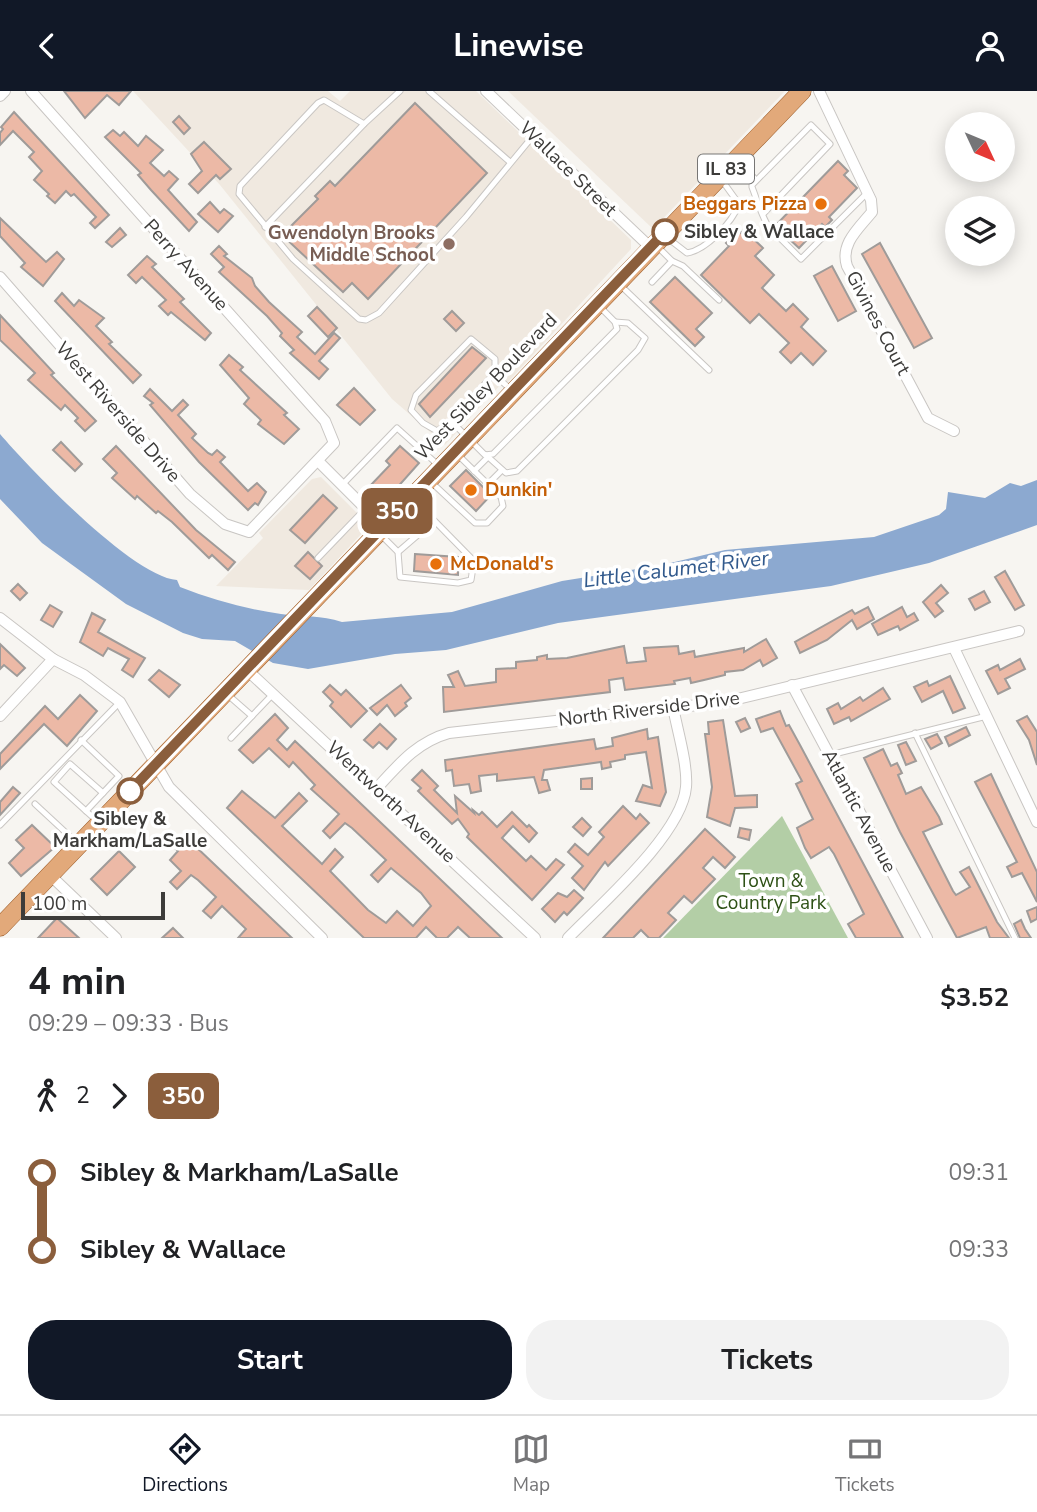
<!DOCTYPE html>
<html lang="en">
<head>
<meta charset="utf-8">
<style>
	body { margin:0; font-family:"Nunito Sans",sans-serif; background:#f2f2f2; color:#202124; height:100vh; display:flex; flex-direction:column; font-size:26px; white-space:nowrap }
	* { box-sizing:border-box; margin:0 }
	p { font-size:23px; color:#757577 }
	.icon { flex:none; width:38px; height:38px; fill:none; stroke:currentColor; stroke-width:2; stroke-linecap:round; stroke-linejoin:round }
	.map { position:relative; height:847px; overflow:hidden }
	.details { display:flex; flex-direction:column; background:#fff; flex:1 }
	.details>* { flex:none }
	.badge { padding:0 14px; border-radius:10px; font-size:24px; line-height:46px }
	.needle { width:46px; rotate:134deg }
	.tools { position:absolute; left:945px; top:21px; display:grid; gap:14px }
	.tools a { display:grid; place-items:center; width:70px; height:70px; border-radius:50%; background:#fff; box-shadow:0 4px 18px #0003; font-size:35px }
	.scale { position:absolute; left:21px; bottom:18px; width:144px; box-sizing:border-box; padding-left:7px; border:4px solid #3d3c3a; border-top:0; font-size:19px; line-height:24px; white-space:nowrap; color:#3d3c3a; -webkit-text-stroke:5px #fff; paint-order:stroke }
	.map>.badge { position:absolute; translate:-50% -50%; box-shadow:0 0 0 4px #fff }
	.legs { display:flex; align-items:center; gap:10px; height:77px; padding:0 28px; font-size:23px }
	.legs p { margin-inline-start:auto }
	.headline { display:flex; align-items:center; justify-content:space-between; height:119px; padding:0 28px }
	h1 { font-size:38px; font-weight:700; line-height:52px }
	.cta { display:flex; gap:14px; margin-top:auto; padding:14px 28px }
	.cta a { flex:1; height:80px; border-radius:28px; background:#111827; color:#fff; font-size:28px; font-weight:700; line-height:80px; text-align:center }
	.cta a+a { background:#f2f2f2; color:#202124 }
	ul { padding:0 28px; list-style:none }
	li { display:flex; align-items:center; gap:24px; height:77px; font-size:26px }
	li i { display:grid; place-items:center; width:10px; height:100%; margin:0 9px; background:currentColor }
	li i::after { content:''; width:18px; height:18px; margin:-9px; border:5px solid; border-radius:50%; background:#fff }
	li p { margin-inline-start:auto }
	li:first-child i { background:linear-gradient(#0000 50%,currentColor 0) }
	li:last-child i { background:linear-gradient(currentColor 50%,#0000 0) }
	header { display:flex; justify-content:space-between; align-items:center; height:91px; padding:0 28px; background:#111827; color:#fff; font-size:32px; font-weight:700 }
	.tabs { display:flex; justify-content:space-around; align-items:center; height:98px; border-top:2px solid #e0e0e0; background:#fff; font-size:19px; color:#757577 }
	.tabs a { display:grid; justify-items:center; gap:4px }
	.tabs .selected { color:#111827 }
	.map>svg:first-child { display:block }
	.built { fill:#f0e9e0 }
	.green { fill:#b3cea6 }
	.water { fill:#8ca9d0 }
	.building { fill:#ecb9a6; stroke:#9f9b99; stroke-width:2 }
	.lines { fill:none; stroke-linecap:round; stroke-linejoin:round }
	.lane-casing { stroke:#c9c6c3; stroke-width:7 }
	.street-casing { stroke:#c9c6c3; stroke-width:12 }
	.primary-casing { stroke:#9c5d2a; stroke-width:19 }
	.lane { stroke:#fff; stroke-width:5 }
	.street { stroke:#fff; stroke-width:10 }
	.primary { stroke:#e2a97a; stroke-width:18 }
	.line-1-casing { stroke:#fff; stroke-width:16 }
	.line-1 { stroke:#8b5e3c; stroke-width:10 }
	.food-dot { fill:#e8710a; stroke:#fff; stroke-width:2.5 }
	.stop-1-dot { fill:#fff; stroke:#8b5e3c; stroke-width:3.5 }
	.education-dot { fill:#8d6e63; stroke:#fff; stroke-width:2.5 }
	.labels { text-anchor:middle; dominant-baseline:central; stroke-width:7; stroke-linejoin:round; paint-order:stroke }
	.shield { fill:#fff; stroke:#777675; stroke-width:2 }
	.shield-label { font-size:18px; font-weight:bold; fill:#3d3c3a }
	.street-label { font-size:19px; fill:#3d3c3a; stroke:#fff }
	.food-label { font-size:19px; font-weight:bold; fill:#c56008; stroke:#fff; text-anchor:start }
	.stop-label { font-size:19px; font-weight:bold; fill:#3d3c3a; stroke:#fff; text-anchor:start }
	.education-label { font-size:19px; font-weight:bold; fill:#785e54; stroke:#fff; text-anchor:end }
	.park-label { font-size:19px; fill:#2e5116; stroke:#fff }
	.water-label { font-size:21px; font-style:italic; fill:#31598c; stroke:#fff }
</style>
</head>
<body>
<header><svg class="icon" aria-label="back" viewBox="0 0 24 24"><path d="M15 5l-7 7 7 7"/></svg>Linewise<svg class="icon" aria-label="person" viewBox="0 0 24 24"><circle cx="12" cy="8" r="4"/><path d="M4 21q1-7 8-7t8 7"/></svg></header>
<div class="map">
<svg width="1037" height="847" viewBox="0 0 1037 847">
	<rect width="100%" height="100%" fill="#f7f5f1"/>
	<g class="built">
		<polygon points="133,0 328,0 340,10 350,0 476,0 631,149 631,158 508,291 505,289 445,354 392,308 220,94"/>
		<polygon points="508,0 785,0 653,138"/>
		<polygon points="321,386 365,430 365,439 309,499 216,495 263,447 259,442 312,388"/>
	</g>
	<polygon class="green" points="782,725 848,847 663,847"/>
	<path class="water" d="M0,343C30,378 133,486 177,489L180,496C213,509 246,518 281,523C303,526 321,524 342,531L452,521L562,490L662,474L725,459L874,446L939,424L946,418L948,401L985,407L1010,392L1021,395L1037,389V434L929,472L831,495L558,532L446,559L395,563L308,578L273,572L235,550L202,548L183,542L126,513L42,452L0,408Z"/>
	<g class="building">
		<polygon points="64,0 131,0 119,14 107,4 85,27"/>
		<polygon points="415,12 487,82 368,208 352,192 343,201 282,144 318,108 315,105 330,90 335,95"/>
		<polygon points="14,21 109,124 95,137 90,132 96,126 74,103 71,105 66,100 55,112 47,105 49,103 34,89 42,80 29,66 34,61 13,40 0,54 0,42 3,38 1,36"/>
		<polygon points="179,25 190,37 184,43 173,31"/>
		<polygon points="113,39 120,45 124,41 138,55 146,45 163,59 150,72 164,85 169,80 178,88 168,99 197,131 189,140 151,99 138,84 141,82 105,46"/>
		<polygon points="204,51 231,78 220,88 216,84 198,102 189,93 202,80 191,63"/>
		<polygon points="838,70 848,80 844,84 857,97 829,126 832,129 825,136 822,133 799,157 775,135"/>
		<polygon points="210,111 220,122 224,118 233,125 218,141 198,123"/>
		<polygon points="0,127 46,171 57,161 64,168 43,195 21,176 25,172 0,145"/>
		<polygon points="120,137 126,144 112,156 106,151"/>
		<polygon points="738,139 741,142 744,139 763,157 755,165 774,184 762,197 786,220 793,213 808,228 801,236 826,260 813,274 801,262 791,272 780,261 789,252 759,223 750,232 701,184 729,155 726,152"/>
		<polygon points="880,152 932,247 914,257 862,163"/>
		<polygon points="219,155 227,163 224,165 252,187 255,195 269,211 302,241 297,246 315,263 334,242 340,247 319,270 328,278 319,288 290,262 294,259 280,245 282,242 267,225 219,181 224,176 211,163"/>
		<polygon points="147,165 156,173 152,176 184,208 180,211 211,242 205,249 171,221 168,224 159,215 166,209 142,186 136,192 128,184"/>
		<polygon points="832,175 856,220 838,230 814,185"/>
		<polygon points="675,186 712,222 696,238 704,246 695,255 650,211"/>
		<polygon points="62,202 74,215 79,209 104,227 96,235 112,251 109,253 141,284 133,292 55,210"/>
		<polygon points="317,216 337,237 328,246 308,225"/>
		<polygon points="452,220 464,232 456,240 444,228"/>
		<polygon points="0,224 54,282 51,284 96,330 85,340 75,330 78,327 65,314 61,319 28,289 35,282 0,249"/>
		<polygon points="472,256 486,267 430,326 419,313"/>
		<polygon points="229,264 243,276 240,279 287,322 284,324 299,338 284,353 258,333 261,329 244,313 249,307 220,274"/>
		<polygon points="354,297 375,319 360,334 337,314"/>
		<polygon points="150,298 172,320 183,309 188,314 178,324 196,343 192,347 208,362 212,364 217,359 225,366 220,371 248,400 257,392 266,401 258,414 255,412 248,419 199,371 150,314 153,312 144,305"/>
		<polygon points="61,351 82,373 75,380 53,359"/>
		<polygon points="116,355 196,439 235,471 228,479 212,464 209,467 172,431 158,420 156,422 137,405 135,408 112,387 117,382 103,368"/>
		<polygon points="400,355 419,372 394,400 397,402 387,413 369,396 390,374 386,370"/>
		<polygon points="466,379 491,404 476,420 450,395"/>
		<polygon points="323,404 337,417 305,452 290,439"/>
		<polygon points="308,461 322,475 310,488 295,475"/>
		<polygon points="415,463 458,466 458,484 414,480"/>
		<polygon points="1005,480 1024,514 1015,519 995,486"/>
		<polygon points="18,493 27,502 20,509 11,500"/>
		<polygon points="941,494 948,502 936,512 943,520 935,526 923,511"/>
		<polygon points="984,500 990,511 975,519 969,508"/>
		<polygon points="50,514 62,521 53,536 41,529"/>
		<polygon points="868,516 874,528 857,538 852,529 827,549 800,562 795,551 852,519 855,523"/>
		<polygon points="902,516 907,526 914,522 918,529 900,539 898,535 878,544 872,533"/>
		<polygon points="92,522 105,529 98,541 145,567 133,586 122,579 129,568 108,557 103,565 80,551"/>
		<polygon points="766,548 777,567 763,575 760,569 743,579 725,581 725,584 704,589 691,592 690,587 674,590 675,593 625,599 623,587 609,589 610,601 444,621 443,596 454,596 448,584 458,580 465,595 496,591 496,578 516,577 516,571 537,569 537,566 547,564 547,568 567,567 624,555 627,572 646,570 644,557 678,555 679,563 694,560 695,566 744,557 744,561"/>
		<polygon points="0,553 25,577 17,585 4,574 0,578"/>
		<polygon points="1020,568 1025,578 1005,588 1010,597 998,603 986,580 998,574 1000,579"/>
		<polygon points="159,579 180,594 169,606 149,589"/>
		<polygon points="950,585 965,617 953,622 943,600 922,611 914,596 927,590 929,595"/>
		<polygon points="330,594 341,604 346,599 367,620 351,636 330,615 333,611 323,601"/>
		<polygon points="401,594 411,607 405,612 407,615 395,625 387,614 377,624 370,617"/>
		<polygon points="883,597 890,608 851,630 849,626 834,633 827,618 838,612 841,618 860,606 863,610"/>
		<polygon points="80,604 97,620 67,655 44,633 0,678 0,663 45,615 58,628"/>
		<polygon points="780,620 786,635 789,634 800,654 903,847 856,847 848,833 864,823 834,763 829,756 811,767 805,757 797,737 813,728 796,693 802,690 773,637 761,641 756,628"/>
		<polygon points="275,623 288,637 277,649 287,659 295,650 502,847 470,847 458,836 447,847 437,847 426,836 416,847 364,847 227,717 242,700 275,727 299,702 307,710 282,735 322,773 335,758 343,766 330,780 368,819 386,832 397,820 413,835 431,815 421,802 391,777 378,791 371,784 386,769 352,737 345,732 330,747 323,740 339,723 311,698 315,694 293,671 289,676 269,657 253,672 239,659"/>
		<polygon points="1027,625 1037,641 1037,674 1029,649 1017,630"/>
		<polygon points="745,627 750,637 741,641 736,631"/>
		<polygon points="723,629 735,705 757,704 757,716 735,717 730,735 707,726 712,696 705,643 709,643 708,631"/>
		<polygon points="380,633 396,648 387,658 379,651 373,657 364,649"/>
		<polygon points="966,636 970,644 949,655 945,646"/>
		<polygon points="647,638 648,648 658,646 666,701 660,715 636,710 643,694 652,697 646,661 625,664 625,668 610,671 611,676 602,678 601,671 544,679 542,689 547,689 550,699 539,702 534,686 497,690 497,683 479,685 481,700 471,702 469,693 454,695 452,679 446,680 445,669 594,648 596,658 613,655 612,647"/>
		<polygon points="937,643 942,652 931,658 925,648"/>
		<polygon points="906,651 916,670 906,674 898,654"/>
		<polygon points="883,658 891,675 897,672 902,682 898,684 906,703 921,696 939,726 942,733 923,741 953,800 956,804 970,796 960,781 969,776 997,831 1009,847 990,847 986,836 957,847 900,741 864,667"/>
		<polygon points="422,679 438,695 434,699 457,722 455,705 474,722 473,719 479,724 482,721 497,736 512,721 527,736 529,734 537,742 529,751 513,735 502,747 526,770 531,765 546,779 556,768 564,774 532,809 467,746 469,743 458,728 452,733 418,700 421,697 412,689"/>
		<polygon points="991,683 1037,781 1037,811 1022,782 1012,786 1007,776 1017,771 975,691"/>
		<polygon points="592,687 592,698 581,698 581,688"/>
		<polygon points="13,696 20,702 0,724 0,711"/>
		<polygon points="623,715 636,728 640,723 649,732 608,775 605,771 584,799 572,787 583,775 568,761 575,753 588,764 604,746 599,741"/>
		<polygon points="582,727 591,736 583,745 573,736"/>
		<polygon points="32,734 55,756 21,785 9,772 24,757 16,749"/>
		<polygon points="740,737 751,739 749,749 738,746"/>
		<polygon points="705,738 735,766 725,777 713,766 703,777 715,788 692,812 684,805 668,822 676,829 659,847 649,847 641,839 633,847 603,847"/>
		<polygon points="185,745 194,754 292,847 238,847 246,838 222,815 211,827 203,820 216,806 198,789 191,784 177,798 170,791 181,780 170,769 178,760 174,756"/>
		<polygon points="119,760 135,776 107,804 91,788"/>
		<polygon points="574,799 583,807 567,824 564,821 555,831 542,818 558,802 567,806"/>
		<polygon points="1037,816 1037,828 1031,831 1027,820"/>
		<polygon points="57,827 79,847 38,847"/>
		<polygon points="1021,829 1025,838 1031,847 1020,847 1014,833"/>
		<polygon points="173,837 183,847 162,847"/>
	</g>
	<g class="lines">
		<g class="lane-casing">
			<g id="lane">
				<polyline points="400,0 364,33 324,9 318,12 240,95 239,103 293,168 359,228 366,229 379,222 466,126 533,45"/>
				<polyline points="429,0 510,71"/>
				<polyline points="739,71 756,89"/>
				<path d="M763,123L830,53L811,34L752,94V96C757,109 761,123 768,135L801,168L868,101"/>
				<polyline points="265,136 364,33"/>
				<path d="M665,145L687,162C706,159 732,132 739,113L721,88"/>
				<polyline points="672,170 683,175 719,209"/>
				<polyline points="652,191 672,170 656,154"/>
				<polyline points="619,193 709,279"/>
				<polyline points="495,284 495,268 471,248 416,304 411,319 423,332 437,340 451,330 491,286 495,284 510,298"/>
				<polyline points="451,330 485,364 493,363 617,238 615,231 598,214"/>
				<polyline points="486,364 506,382 517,380 638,259 645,247 628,232 615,231"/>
				<polyline points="474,380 488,366"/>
				<polyline points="430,390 475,432 487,432 503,415 501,406 457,363"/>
				<polyline points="488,393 502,379"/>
				<polyline points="342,394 397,337 437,373"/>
				<polyline points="381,444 398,461 400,486 458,492 471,489 474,470 415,410"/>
				<polyline points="398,461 434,430"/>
				<polyline points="318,467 366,417"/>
				<polyline points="228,604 252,625"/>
				<polyline points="915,642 1015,847"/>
				<polyline points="231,647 274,602"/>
				<polyline points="81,649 119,685 86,720"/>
				<polyline points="830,664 987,625"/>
				<polyline points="35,713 76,751"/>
				<polyline points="97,730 54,691 70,673 103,702"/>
				<polyline points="0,734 120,611"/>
			</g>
		</g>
		<g class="street-casing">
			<g id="street">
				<polyline points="486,0 650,156"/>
				<path d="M819,0L871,109L872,121C858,138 840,153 847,175L928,327L954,340"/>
				<polyline points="0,5 5,0"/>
				<polyline points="0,186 190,403 225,433 249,441 334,352 325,330 31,0"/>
				<polyline points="318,370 383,435"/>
				<polyline points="0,527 53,568 84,584 120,611 169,696 322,847"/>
				<polyline points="954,557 1037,731"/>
				<polyline points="246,578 535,847"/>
				<polyline points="792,594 927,847"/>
				<polyline points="0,625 53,568"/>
				<path d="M377,697C399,673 417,651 449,642L725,611L1019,540"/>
				<polyline points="50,784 116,847"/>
				<path d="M568,847C601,813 682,743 686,696C688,674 677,638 673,616"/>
			</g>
		</g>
		<g class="primary-casing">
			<polyline id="primary" points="0,836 802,0"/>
		</g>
		<use href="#lane" class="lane"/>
		<use href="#street" class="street"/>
		<use href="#primary" class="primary"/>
	</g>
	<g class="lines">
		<g class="line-1-casing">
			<polyline id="line-1" points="130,700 665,141"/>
		</g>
		<use href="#line-1" class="line-1"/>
	</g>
	<g class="food-dot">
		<circle cx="821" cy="113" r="7"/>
		<circle cx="471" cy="399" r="7"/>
		<circle cx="436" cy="473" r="7"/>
	</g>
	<g class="stop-1-dot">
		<circle cx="665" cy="141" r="12"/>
		<circle cx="130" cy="700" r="12"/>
	</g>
	<circle class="education-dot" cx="449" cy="153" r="7"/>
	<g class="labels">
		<rect class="shield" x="698" y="63.5" width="56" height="29" rx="5"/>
		<g class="shield-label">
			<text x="726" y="78">IL 83</text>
		</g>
		<g class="street-label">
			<text transform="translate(568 78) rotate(44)">Wallace Street</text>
			<text transform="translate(186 174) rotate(48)">Perry Avenue</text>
			<text transform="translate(878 232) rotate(62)">Givines Court</text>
			<text transform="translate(486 296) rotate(-46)">West Sibley Boulevard</text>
			<text transform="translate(118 321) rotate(49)">West Riverside Drive</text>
			<text transform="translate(649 618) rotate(-7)">North Riverside Drive</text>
			<text transform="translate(391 711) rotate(43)">Wentworth Avenue</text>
			<text transform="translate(859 720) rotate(62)">Atlantic Avenue</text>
		</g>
		<g class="food-label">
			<text x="807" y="113" text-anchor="end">Beggars Pizza</text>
			<text x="485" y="399">Dunkin'</text>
			<text x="450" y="473">McDonald's</text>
		</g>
		<g class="stop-label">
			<text x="684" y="141">Sibley &amp; Wallace</text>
			<text x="130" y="728" text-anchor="middle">Sibley &amp;<tspan x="130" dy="22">Markham/LaSalle</tspan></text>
		</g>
		<g class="education-label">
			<text x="435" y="142">Gwendolyn Brooks<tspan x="435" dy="22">Middle School</tspan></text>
		</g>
		<g class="park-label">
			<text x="771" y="790">Town &amp;<tspan x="771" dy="22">Country Park</tspan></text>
		</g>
		<g class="water-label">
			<text transform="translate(676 478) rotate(-7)">Little Calumet River</text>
		</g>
	</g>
</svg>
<div class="tools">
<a><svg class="needle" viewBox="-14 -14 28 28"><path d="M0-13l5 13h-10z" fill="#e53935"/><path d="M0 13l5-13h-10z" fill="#757577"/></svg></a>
<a><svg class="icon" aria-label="layers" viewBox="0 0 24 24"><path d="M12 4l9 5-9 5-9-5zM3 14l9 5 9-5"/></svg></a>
</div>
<div class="scale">100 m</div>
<b class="badge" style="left:397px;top:420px;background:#8b5e3c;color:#fff">350</b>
</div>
<section class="details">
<div class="headline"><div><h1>4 min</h1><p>09:29 – 09:33 · Bus</p></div><b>$3.52</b></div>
<div class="legs"><svg class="icon" aria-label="walk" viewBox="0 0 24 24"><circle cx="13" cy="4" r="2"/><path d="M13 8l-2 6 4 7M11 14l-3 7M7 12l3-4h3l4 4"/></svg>2<svg class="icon" aria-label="forward" viewBox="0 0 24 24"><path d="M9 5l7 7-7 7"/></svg><b class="badge" style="background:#8b5e3c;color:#fff">350</b></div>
<ul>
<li><i style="color:#8b5e3c"></i><b>Sibley &amp; Markham/LaSalle</b><p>09:31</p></li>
<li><i style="color:#8b5e3c"></i><b>Sibley &amp; Wallace</b><p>09:33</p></li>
</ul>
<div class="cta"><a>Start</a><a>Tickets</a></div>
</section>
<nav class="tabs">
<a class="selected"><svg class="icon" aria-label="directions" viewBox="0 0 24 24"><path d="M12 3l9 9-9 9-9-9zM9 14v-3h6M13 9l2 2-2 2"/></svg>Directions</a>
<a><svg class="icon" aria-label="map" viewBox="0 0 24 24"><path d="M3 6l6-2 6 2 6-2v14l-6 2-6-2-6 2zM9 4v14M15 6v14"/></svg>Map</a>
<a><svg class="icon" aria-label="tickets" viewBox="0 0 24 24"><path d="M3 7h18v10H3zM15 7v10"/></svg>Tickets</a>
</nav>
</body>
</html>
